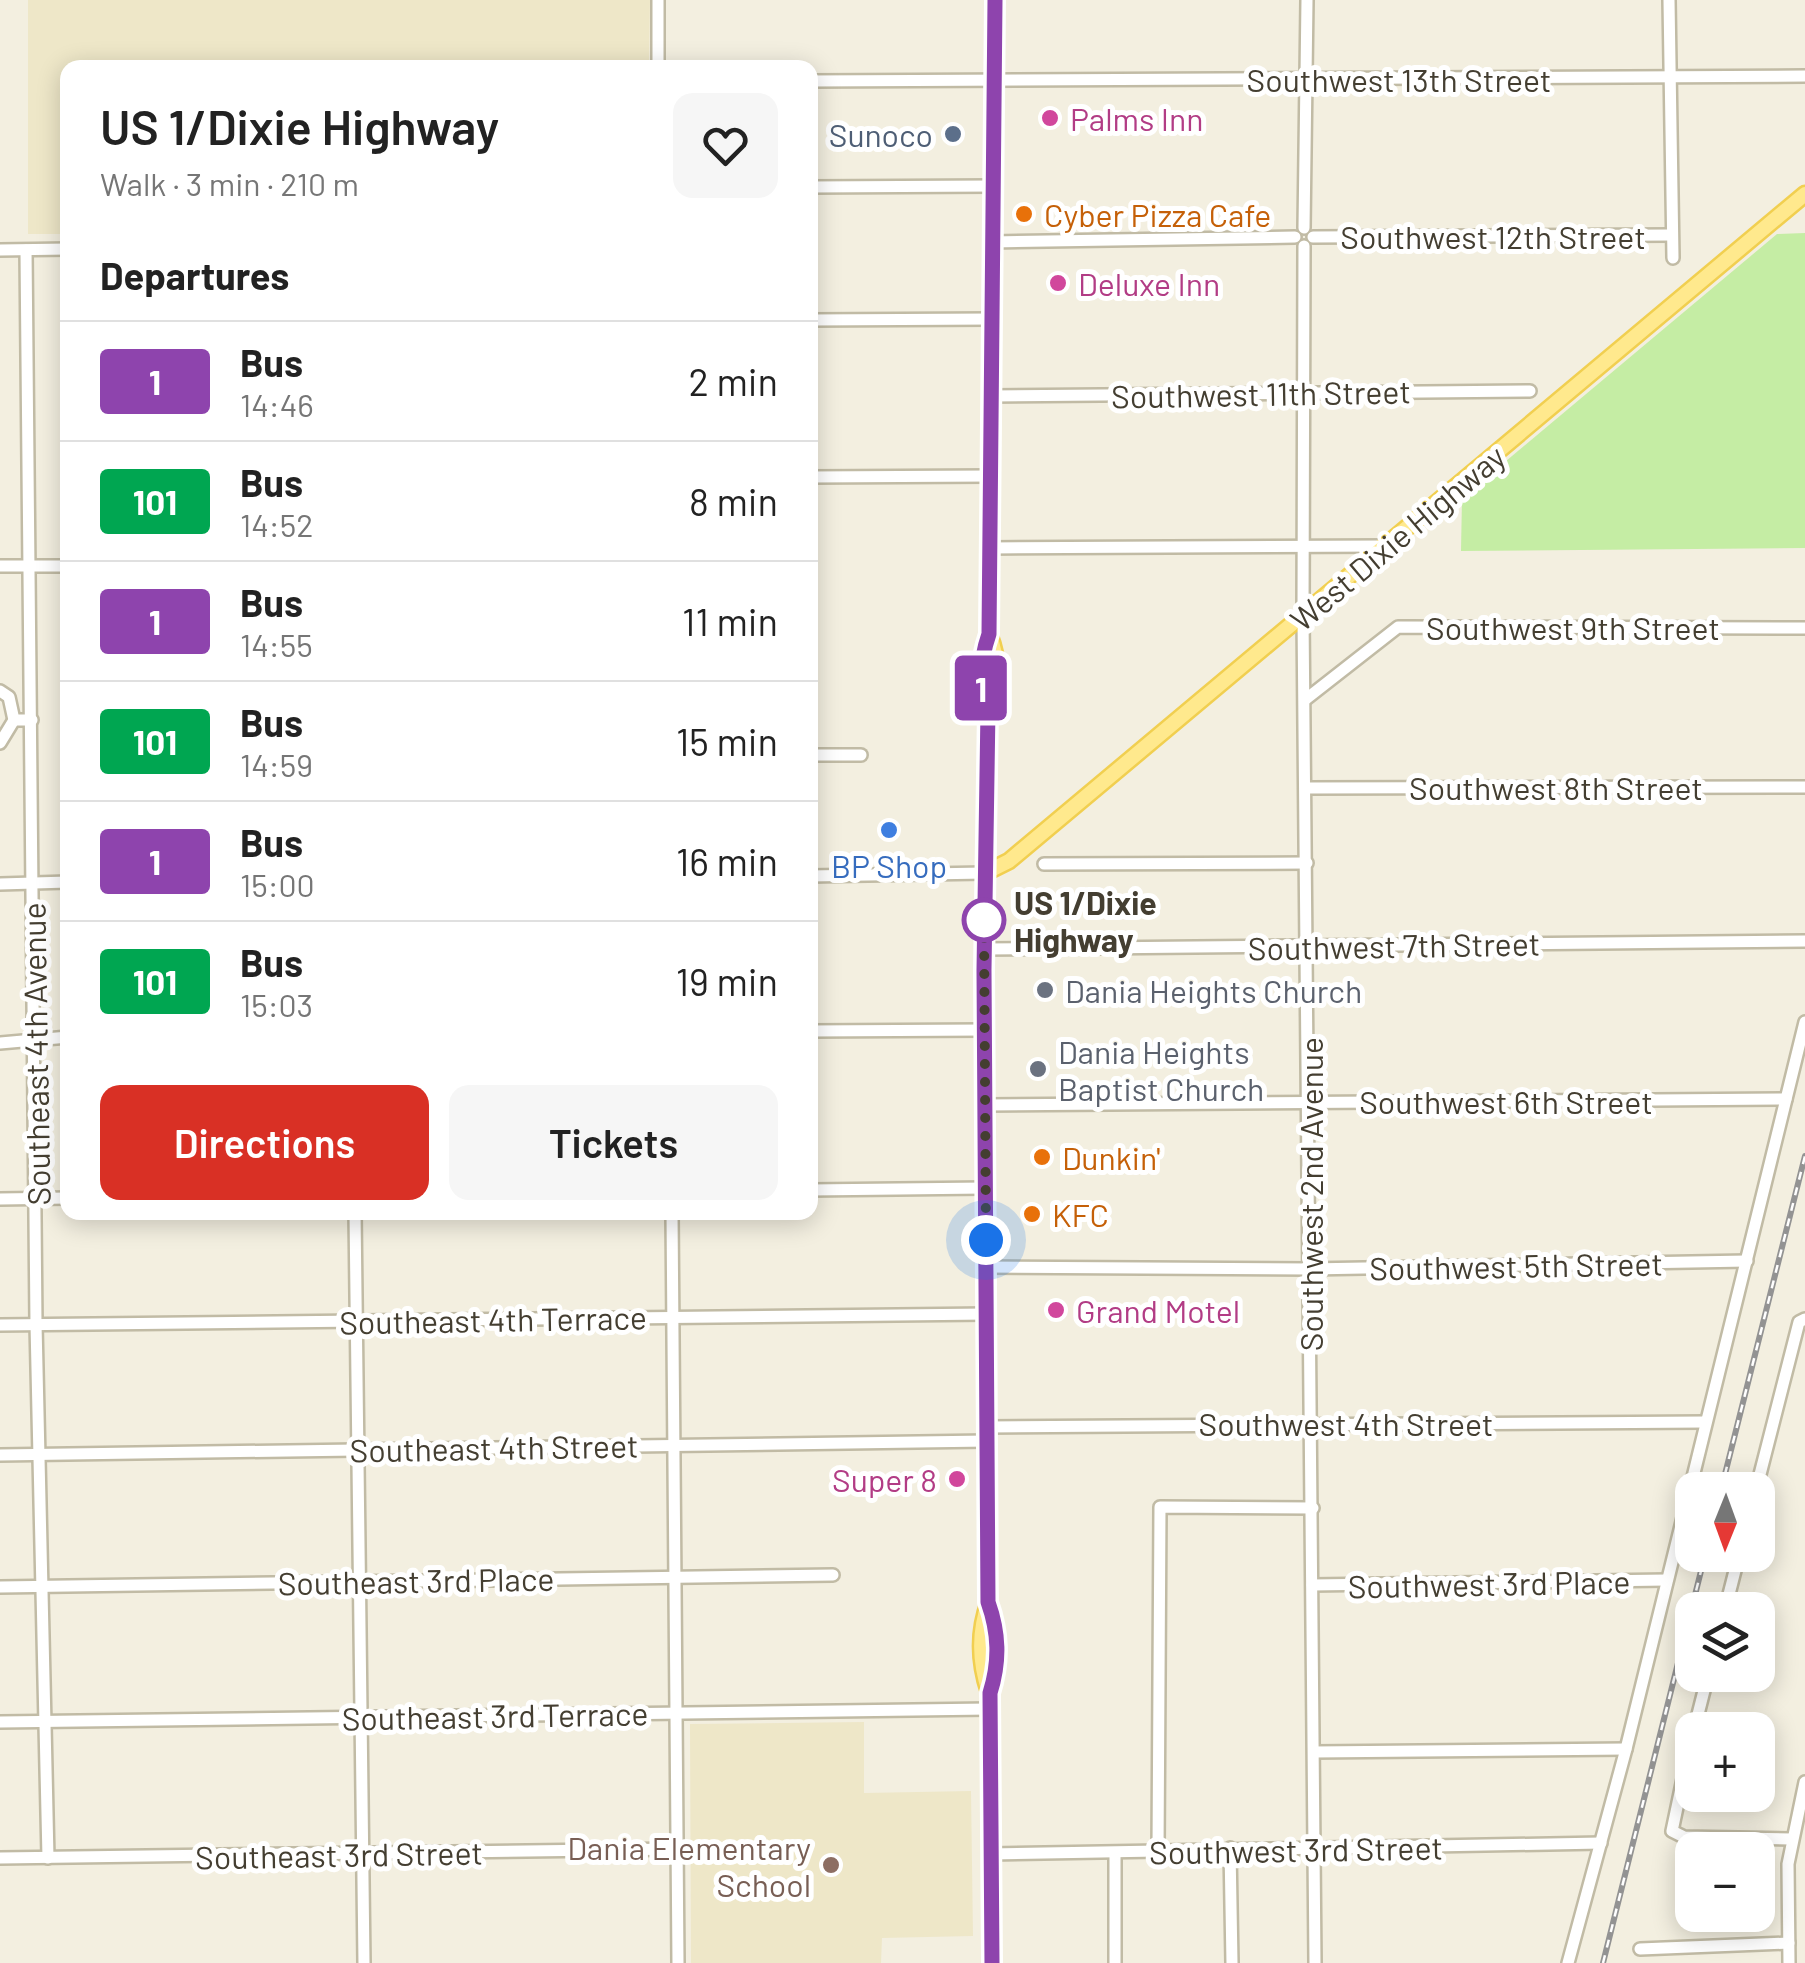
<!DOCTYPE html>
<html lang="en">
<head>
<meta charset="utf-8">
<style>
	body { margin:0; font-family:Barlow,sans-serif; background:#f6f6f6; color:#222; height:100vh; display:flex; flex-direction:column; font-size:38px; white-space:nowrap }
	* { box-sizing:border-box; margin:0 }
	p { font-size:32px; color:#767676 }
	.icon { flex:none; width:55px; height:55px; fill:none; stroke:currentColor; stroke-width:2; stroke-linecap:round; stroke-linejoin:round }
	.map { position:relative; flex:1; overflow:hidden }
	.details { position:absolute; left:60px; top:60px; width:758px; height:1160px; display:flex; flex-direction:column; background:#fff; border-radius:20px; box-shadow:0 5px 25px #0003 }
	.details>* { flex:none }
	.badge { padding:0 20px; border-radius:8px; font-size:35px; line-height:65px }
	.needle { width:65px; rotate:181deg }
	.fabs { position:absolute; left:1675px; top:1472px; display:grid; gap:20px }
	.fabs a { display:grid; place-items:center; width:100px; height:100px; border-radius:20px; background:#fff; box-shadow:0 5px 25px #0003; font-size:50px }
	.you { position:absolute; width:50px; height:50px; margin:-25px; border:8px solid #fff; border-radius:50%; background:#1a73e8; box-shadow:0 0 0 15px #1a73e833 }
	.map>.badge { position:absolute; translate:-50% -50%; box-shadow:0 0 0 5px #fff }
	h2 { padding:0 40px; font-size:38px; line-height:90px }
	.round { display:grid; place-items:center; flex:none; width:105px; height:105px; border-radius:20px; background:#f6f6f6 }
	.summary { display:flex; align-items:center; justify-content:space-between; height:170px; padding:0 40px }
	h1 { font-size:48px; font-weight:600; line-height:75px }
	.action { display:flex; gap:20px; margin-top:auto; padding:20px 40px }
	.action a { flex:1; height:115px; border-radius:20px; background:#d93025; color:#fff; font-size:40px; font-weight:600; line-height:115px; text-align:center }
	.action a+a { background:#f6f6f6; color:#222 }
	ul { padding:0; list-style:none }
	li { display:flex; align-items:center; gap:30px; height:120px; padding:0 40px; border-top:2px solid #e0e0e0 }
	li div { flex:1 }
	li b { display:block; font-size:38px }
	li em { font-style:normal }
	li .badge { min-width:110px; font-weight:700; text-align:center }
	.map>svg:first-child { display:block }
	.education { fill:#eee7c8 }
	.green { fill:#c5eda4 }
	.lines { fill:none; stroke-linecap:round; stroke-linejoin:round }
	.minor-casing { stroke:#c1bba5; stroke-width:16 }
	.major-casing { stroke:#f1cf50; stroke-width:19 }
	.minor { stroke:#fff; stroke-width:11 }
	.major { stroke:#ffe98d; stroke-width:14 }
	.rail-casing { stroke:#939393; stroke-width:6 }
	.rail { stroke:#fff; stroke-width:2.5; stroke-dasharray:8; stroke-linecap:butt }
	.line-casing { stroke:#fff; stroke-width:22 }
	.line { stroke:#8e44ad; stroke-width:15 }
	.walk { stroke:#443e31; stroke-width:10; stroke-dasharray:0 18 }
	.hotel-dot { fill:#d1479c; stroke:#fff; stroke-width:4 }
	.service-dot { fill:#5c6f8a; stroke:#fff; stroke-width:4 }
	.food-dot { fill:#e8710a; stroke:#fff; stroke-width:4 }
	.shop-dot { fill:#3f7fe0; stroke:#fff; stroke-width:4 }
	.stop-dot { fill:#fff; stroke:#8e44ad; stroke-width:5 }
	.worship-dot { fill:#6b7280; stroke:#fff; stroke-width:4 }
	.education-dot { fill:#8d6e63; stroke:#fff; stroke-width:4 }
	.labels { text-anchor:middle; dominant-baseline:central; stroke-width:10; stroke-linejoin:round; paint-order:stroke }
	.street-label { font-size:32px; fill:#443e31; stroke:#fff }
	.hotel-label { font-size:32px; fill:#b23c85; stroke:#fff; text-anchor:start }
	.service-label { font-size:32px; fill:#4e5e75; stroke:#fff; text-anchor:end }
	.food-label { font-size:32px; fill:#c56008; stroke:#fff; text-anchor:start }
	.shop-label { font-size:32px; fill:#366cbe; stroke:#fff }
	.stop-label { font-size:32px; font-weight:bold; fill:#443e31; stroke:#fff; text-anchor:start }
	.worship-label { font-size:32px; fill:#5b616d; stroke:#fff; text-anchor:start }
	.education-label { font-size:32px; fill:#785e54; stroke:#fff; text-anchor:end }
</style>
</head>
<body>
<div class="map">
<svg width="1805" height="1963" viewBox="0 0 1805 1963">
	<rect width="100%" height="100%" fill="#f3efe0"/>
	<g class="education">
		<polygon points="28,0 650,0 649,67 68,68 67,234 28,234"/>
		<polygon points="864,1722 864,1793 971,1791 973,1936 882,1938 881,1963 691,1963 690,1724"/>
	</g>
	<polygon class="green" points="1805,233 1805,548 1461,551 1462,498 1777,234"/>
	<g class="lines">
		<g class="minor-casing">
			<g id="minor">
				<polyline points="658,0 658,68"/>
				<polyline points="1669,0 1673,258"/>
				<polyline points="810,81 1805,76"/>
				<polyline points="810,187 993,186"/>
				<polyline points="1304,228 1307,0"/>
				<polyline points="1313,237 1672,235"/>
				<polyline points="993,242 1295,237"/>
				<polyline points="1304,246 1303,616 1315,1963"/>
				<polyline points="0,250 68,249"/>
				<polyline points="26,250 36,1324 48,1858"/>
				<polyline points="810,320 992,319"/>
				<polyline points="991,396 1530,391"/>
				<polyline points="810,477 991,476"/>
				<polyline points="990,548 1386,546"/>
				<polyline points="0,566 68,566"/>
				<polyline points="0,691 9,697 14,720 32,720"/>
				<polyline points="1306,699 1398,627 1805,628"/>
				<polyline points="0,743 14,720"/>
				<polyline points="810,755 861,755"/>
				<polyline points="1306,788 1805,787"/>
				<polyline points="1044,864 1307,863"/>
				<polyline points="810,876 985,873"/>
				<polyline points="0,884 68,882"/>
				<polyline points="984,949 1805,941"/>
				<polyline points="810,1031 984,1030"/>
				<polyline points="0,1043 68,1037"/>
				<polyline points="985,1105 1786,1099"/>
				<polyline points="810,1190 985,1188"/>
				<polyline points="0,1199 68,1198"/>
				<polyline points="355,1212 364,1963"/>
				<polyline points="672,1212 678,1963"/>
				<polyline points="986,1267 1310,1269 1747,1261"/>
				<polyline points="0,1325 987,1314"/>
				<polyline points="987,1427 1704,1422"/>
				<polyline points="0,1455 987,1441"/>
				<polyline points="1756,1490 1799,1322 1805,1319"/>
				<polyline points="1312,1585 1667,1580"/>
				<polyline points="0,1587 833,1575"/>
				<polyline points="1725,1610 1739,1555"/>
				<polyline points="0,1722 989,1709"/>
				<polyline points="1694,1730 1708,1675"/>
				<polyline points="1692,1736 1672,1831 1684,1837 1791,1839"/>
				<polyline points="1314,1752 1626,1749"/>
				<polyline points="1230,1848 1232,1963"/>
				<polyline points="1158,1852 1160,1507 1313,1508"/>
				<polyline points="1115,1853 1115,1963"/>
				<polyline points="991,1854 1601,1843"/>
				<polyline points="0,1858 677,1849"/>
				<polyline points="1640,1949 1789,1943"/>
				<polyline points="1568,1963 1626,1749 1805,1022"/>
				<polyline points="1789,1963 1788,1864 1805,1782"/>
			</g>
		</g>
		<g class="major-casing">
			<g id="major">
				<path d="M988,709C1000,684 999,659 989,634"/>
				<polyline points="985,873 1009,861 1805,194"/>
				<path d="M989,1602C978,1632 979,1662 989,1692"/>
				<path d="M992,1963L989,1693C1000,1661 999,1633 989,1602L984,949L988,709C978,684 981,660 989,634L995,0"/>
			</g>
		</g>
		<use href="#minor" class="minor"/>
		<use href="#major" class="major"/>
		<g class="rail-casing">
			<g id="rail">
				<polyline points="1721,1490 1805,1156"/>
				<polyline points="1603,1963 1705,1555"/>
			</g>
		</g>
		<use href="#rail" class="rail"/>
	</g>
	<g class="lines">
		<g class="line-casing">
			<path id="line" d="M992,1963L990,1693C1000,1661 999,1633 988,1602L984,970L988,709C978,684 980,660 989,634L995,0"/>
		</g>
		<use href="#line" class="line"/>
		<polyline class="walk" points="984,920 986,1240"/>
	</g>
	<g class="hotel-dot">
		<circle cx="1050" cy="118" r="10"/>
		<circle cx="1058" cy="283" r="10"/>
		<circle cx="1056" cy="1310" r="10"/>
		<circle cx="957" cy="1479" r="10"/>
	</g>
	<circle class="service-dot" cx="953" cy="134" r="10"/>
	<g class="food-dot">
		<circle cx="1024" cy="214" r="10"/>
		<circle cx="1042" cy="1157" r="10"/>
		<circle cx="1032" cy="1214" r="10"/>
	</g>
	<circle class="shop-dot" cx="889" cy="830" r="10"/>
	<circle class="stop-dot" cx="984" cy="920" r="20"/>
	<g class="worship-dot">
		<circle cx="1045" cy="990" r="10"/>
		<circle cx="1038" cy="1069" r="10"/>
	</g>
	<circle class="education-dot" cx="831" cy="1865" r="10"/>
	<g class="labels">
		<g class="street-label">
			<text x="1399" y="79">Southwest 13th Street</text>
			<text x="1493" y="236">Southwest 12th Street</text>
			<text transform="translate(1261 393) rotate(-1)">Southwest 11th Street</text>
			<text transform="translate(1397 537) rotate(-40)">West Dixie Highway</text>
			<text x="1573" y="627">Southwest 9th Street</text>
			<text x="1556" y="787">Southwest 8th Street</text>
			<text transform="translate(1394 945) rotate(-1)">Southwest 7th Street</text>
			<text transform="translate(35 1054) rotate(-91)">Southeast 4th Avenue</text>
			<text x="1506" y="1101">Southwest 6th Street</text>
			<text transform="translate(1310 1194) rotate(-90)">Southwest 2nd Avenue</text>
			<text transform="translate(1516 1265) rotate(-1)">Southwest 5th Street</text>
			<text transform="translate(493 1319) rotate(-1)">Southeast 4th Terrace</text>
			<text x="1346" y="1423">Southwest 4th Street</text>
			<text transform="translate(494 1447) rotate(-1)">Southeast 4th Street</text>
			<text transform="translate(416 1580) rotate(-1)">Southeast 3rd Place</text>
			<text transform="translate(1489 1583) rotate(-1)">Southwest 3rd Place</text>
			<text transform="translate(495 1715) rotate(-1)">Southeast 3rd Terrace</text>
			<text transform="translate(1296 1849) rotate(-1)">Southwest 3rd Street</text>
			<text transform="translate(339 1854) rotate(-1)">Southeast 3rd Street</text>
		</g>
		<g class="hotel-label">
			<text x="1070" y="118">Palms Inn</text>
			<text x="1078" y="283">Deluxe Inn</text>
			<text x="1076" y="1310">Grand Motel</text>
			<text x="937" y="1479" text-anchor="end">Super 8</text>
		</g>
		<g class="service-label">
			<text x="933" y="134">Sunoco</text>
		</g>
		<g class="food-label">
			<text x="1044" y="214">Cyber Pizza Cafe</text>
			<text x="1062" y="1157">Dunkin'</text>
			<text x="1052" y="1214">KFC</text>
		</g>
		<g class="shop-label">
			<text x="889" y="865">BP Shop</text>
		</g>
		<g class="stop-label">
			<text x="1014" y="902">US 1/Dixie<tspan x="1014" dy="37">Highway</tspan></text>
		</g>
		<g class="worship-label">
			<text x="1065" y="990">Dania Heights Church</text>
			<text x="1058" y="1051">Dania Heights<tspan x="1058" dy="37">Baptist Church</tspan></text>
		</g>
		<g class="education-label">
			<text x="811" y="1847">Dania Elementary<tspan x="811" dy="37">School</tspan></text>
		</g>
	</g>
</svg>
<div class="fabs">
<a><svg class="needle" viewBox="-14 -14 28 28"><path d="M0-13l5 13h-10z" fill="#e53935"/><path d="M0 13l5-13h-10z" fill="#767676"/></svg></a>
<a><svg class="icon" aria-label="layers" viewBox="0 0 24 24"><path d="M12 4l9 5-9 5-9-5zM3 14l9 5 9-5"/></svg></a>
<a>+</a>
<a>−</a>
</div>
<div class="you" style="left:986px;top:1240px"></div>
<b class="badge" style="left:981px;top:688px;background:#8e44ad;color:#fff">1</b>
<section class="details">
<div class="summary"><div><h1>US 1/Dixie Highway</h1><p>Walk · 3 min · 210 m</p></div><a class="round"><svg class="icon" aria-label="heart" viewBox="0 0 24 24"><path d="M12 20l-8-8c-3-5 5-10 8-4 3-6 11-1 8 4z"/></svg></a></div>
<h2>Departures</h2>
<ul>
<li><span class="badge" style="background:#8e44ad;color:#fff">1</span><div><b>Bus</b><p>14:46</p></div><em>2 min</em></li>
<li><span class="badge" style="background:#00a651;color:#fff">101</span><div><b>Bus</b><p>14:52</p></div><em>8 min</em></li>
<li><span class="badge" style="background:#8e44ad;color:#fff">1</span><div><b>Bus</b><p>14:55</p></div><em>11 min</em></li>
<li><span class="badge" style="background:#00a651;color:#fff">101</span><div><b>Bus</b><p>14:59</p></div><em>15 min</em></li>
<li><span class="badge" style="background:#8e44ad;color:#fff">1</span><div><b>Bus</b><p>15:00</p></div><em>16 min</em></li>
<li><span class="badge" style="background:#00a651;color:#fff">101</span><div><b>Bus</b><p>15:03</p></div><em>19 min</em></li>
</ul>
<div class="action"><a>Directions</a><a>Tickets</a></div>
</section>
</div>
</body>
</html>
